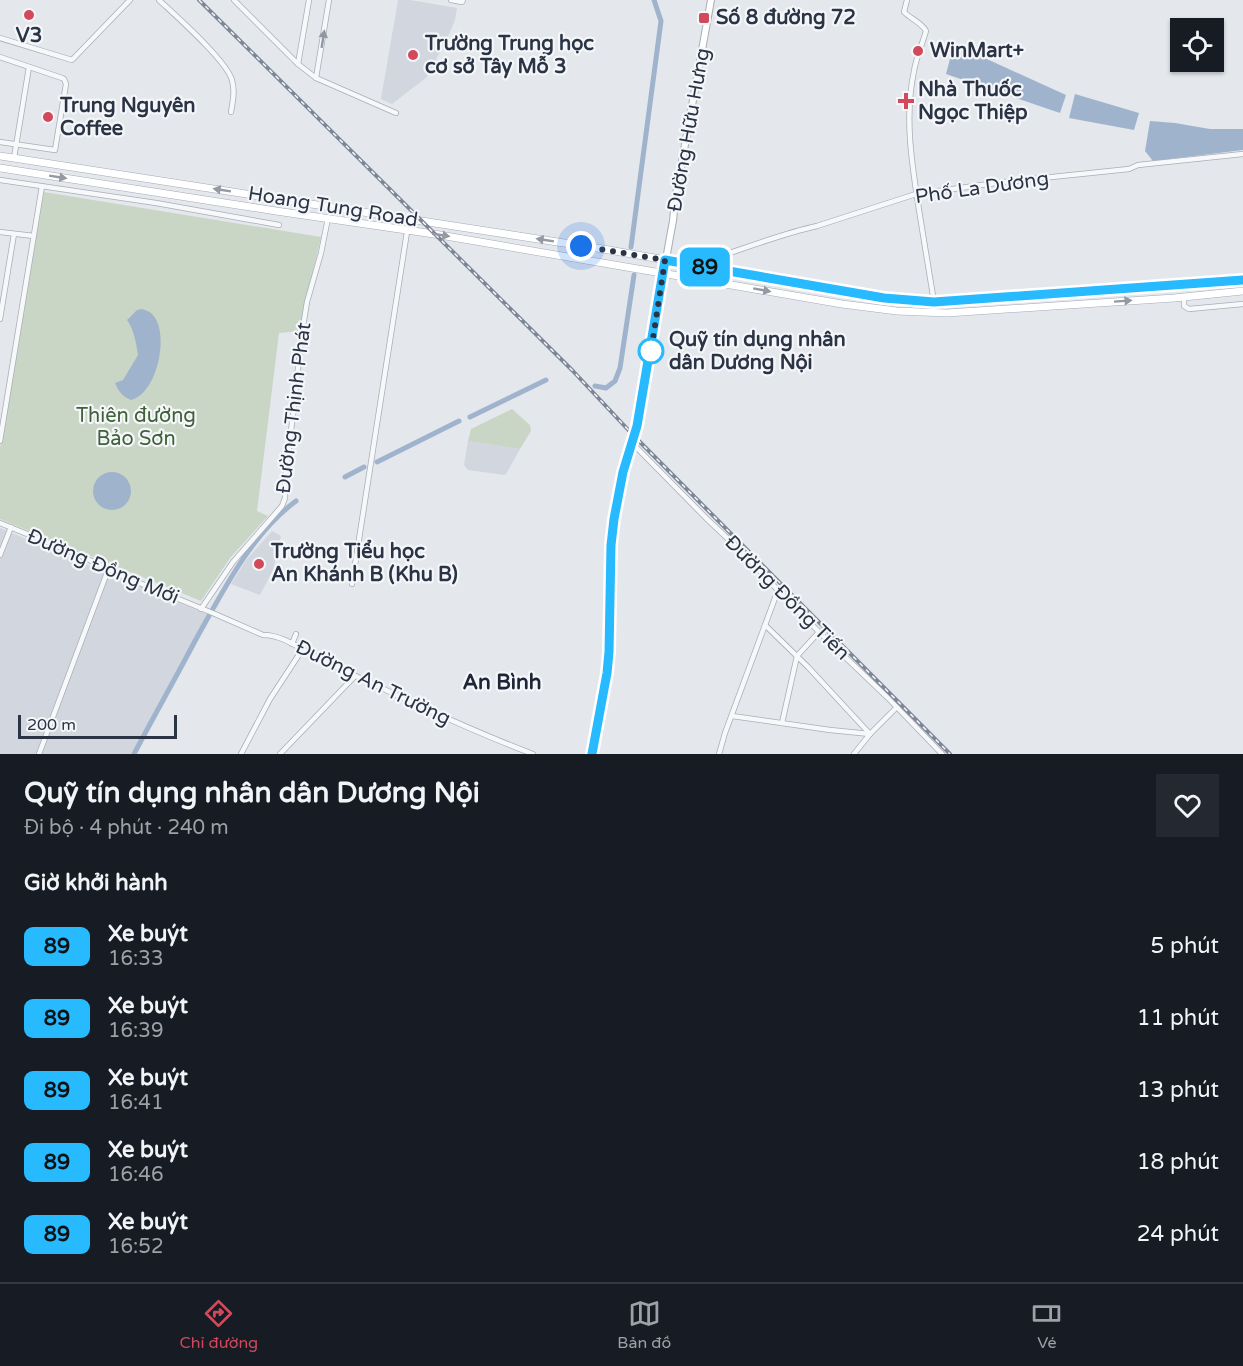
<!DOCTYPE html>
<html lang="vi">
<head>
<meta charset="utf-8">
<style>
	body { margin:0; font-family:"Varela Round",sans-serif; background:#242831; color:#f1f3f6; height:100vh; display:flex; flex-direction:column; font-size:22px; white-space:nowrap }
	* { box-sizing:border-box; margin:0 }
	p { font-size:20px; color:#9ea1a6 }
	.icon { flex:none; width:33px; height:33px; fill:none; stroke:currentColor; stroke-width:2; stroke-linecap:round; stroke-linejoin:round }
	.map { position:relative; height:754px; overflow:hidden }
	.side { display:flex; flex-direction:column; background:#171b24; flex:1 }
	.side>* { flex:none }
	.badge { padding:0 12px; border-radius:9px; font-size:21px; line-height:39px }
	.tools { position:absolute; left:1170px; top:18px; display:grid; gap:12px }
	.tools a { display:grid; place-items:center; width:54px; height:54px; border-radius:0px; background:#171b24; box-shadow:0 2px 4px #0004; font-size:30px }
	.scale { position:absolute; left:18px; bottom:15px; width:159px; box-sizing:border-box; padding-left:6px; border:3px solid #2b3445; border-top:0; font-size:16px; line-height:21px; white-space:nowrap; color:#2b3445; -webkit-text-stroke:4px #f4f6f9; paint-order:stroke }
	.you { position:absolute; width:30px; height:30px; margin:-15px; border:4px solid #fff; border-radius:50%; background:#1a73e8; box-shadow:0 0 0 9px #1a73e833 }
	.map>.badge { position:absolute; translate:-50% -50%; box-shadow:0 0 0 3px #fff }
	h2 { padding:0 24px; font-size:22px; line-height:54px }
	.round { display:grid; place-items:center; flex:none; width:63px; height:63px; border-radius:0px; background:#242831 }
	.summary { display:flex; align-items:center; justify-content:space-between; height:102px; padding:0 24px }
	h1 { font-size:28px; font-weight:800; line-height:45px }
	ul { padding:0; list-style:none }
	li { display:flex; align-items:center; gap:18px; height:72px; padding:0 24px }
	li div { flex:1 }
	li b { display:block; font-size:22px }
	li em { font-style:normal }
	li .badge { min-width:66px; font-weight:700; text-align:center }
	.menu { display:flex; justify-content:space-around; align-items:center; height:84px; border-top:2px solid #363941; background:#171b24; font-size:16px; color:#9ea1a6 }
	.menu a { display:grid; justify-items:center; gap:3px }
	.menu .selected { color:#d1495b }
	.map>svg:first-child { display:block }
	.built { fill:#d2d6de }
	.green { fill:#c9d6c5 }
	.water { fill:#9fb4cc }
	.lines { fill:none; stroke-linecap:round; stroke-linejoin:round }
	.canal { stroke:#9fb4cc; stroke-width:5 }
	.street-casing { stroke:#a9aeb7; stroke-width:6 }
	.secondary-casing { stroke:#a9aeb7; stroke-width:8 }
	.primary-casing { stroke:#a3abb8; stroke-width:8 }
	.street { stroke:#f7f8fa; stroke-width:4.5 }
	.secondary { stroke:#fff; stroke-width:6 }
	.primary { stroke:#fff; stroke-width:7 }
	.rail-casing { stroke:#7d8696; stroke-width:4 }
	.rail { stroke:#f4f6f9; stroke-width:1.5; stroke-dasharray:4.5; stroke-linecap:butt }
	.oneway { fill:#9196a0 }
	.oneway2 { fill:#959aa2 }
	.line-casing { stroke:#fff; stroke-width:14 }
	.line { stroke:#27baff; stroke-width:9 }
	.walk { stroke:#2b3445; stroke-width:6; stroke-dasharray:0 10.8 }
	.poi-dot { fill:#d1495b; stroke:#f4f6f9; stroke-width:2 }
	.stop-dot { fill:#fff; stroke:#27baff; stroke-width:3 }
	.labels { text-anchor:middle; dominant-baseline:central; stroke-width:4.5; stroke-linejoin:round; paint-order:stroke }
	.poi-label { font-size:20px; font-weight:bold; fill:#2b3445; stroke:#f4f6f9; text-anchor:start }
	.street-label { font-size:20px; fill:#2b3445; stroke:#f4f6f9 }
	.stop-label { font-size:20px; font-weight:bold; fill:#2b3445; stroke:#f4f6f9; text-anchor:start }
	.park-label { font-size:20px; fill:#3f6138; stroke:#f4f6f9 }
	.neighbourhood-label { font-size:21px; font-weight:bold; fill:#1d2536; stroke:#f4f6f9 }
</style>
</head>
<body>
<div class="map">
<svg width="1243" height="754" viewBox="0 0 1243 754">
	<rect width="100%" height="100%" fill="#e4e7ec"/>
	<g class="built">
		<polygon points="398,0 410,0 457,8 455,20 450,32 427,77 392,104 381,99"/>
		<polygon points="468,441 520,449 506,474 504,475 468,470 464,465"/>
		<polygon points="0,528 208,615 131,754 0,754"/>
		<polygon points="272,531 281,536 273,570 260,595 231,584 247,559"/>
	</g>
	<g class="green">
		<polygon points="44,192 321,237 299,331 279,333 257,511 268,516 230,558 201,601 0,519 0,448"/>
		<polygon points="512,409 530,425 531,431 520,449 468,441 471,429"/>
	</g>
	<g class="water">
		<polygon points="954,44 1066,95 1060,113 946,74"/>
		<polygon points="1075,94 1139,113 1134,130 1069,118"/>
		<polygon points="1150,121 1175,123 1210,129 1243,129 1243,150 1153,161 1145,151"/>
		<path d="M142,309C145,310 149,311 151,313C171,330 158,394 131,400C122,396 119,392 115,383L123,380L138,355C136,342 134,330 127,320L137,310Z"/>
		<circle cx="112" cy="491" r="19"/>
	</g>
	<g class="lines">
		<g class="canal">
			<polyline points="631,247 661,21 654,0"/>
			<polyline points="595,386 606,388 615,381 620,368 634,275"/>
			<polyline points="470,417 546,380"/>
			<polyline points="377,462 459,421"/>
			<polyline points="345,477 364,467"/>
			<path d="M134,754C154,716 175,679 195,641C222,593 251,534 296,501"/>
		</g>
		<g class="street-casing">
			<g id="street">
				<path d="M159,0C176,16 226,60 232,80C235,91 233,101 231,112"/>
				<polyline points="234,0 298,64 316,78 396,113"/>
				<polyline points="451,0 462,2 463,0"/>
				<path d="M907,0L904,12C911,19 922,23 926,31C922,45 916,58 914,71C904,118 912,164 919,210C924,241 929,271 934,302"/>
				<polyline points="0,38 72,60 130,0"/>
				<polyline points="0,57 62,78 64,79 66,84 55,150 0,142"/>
				<polyline points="298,64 309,0"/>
				<polyline points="316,78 329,0"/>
				<polyline points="14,158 29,67"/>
				<polyline points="0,180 156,203 279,225"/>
				<polyline points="0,232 34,236"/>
				<path d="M696,264C736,252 776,235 817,226L916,194L1004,182L1129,169L1138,165L1243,154"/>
				<polyline points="1184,297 1184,306 1189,309 1243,304"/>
				<polyline points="0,319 14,234"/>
				<polyline points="0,441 42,186"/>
				<polyline points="632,443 707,519 744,554 774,586 819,632 888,698 942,754"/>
				<path d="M0,523L79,555L125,577L215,614L263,635C287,635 308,655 330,664C397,695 464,728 533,754"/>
				<polyline points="0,555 11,527"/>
				<polyline points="352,584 409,219"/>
				<polyline points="201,609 233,562 282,506 285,498 285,478 294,407 301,339 307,302 321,253 328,218"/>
				<polyline points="765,625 808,667 870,734"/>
				<polyline points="292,644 296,634"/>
				<polyline points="732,716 830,730 870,734"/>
				<polyline points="782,723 797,656 819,632"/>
				<polyline points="39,754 108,570"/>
				<polyline points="241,754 270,699 302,650"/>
				<polyline points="280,754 355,676"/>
				<polyline points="719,754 725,733 778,590"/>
				<polyline points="854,754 870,734 897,707"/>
			</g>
		</g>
		<g class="secondary-casing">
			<path id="secondary" d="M593,754C599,720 607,685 609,651C611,607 609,563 614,519C618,486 631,455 638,422C652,355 660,288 673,221L675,200L711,0"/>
		</g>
		<g class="primary-casing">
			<g id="primary">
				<polyline points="0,156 603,249 884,298 948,302 1243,280"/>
				<polyline points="0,168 276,211 434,234 842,304 897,311 947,313 1174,298 1243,291"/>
			</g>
		</g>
		<use href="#street" class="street"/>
		<use href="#secondary" class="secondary"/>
		<use href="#primary" class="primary"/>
		<g class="rail-casing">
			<polyline id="rail" points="199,0 572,370 634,436 950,754"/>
		</g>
		<use href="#rail" class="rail"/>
	</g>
	<defs><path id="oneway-solid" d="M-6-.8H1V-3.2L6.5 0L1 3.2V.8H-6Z" transform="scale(1.5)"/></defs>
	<use class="oneway" href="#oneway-solid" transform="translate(323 39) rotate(-81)"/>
	<g class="oneway2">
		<use href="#oneway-solid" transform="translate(58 177) rotate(9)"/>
		<use href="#oneway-solid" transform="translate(222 190) rotate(-171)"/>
		<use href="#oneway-solid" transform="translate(441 235) rotate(9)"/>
		<use href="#oneway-solid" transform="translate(545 240) rotate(-171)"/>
		<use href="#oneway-solid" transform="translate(762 290) rotate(10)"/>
		<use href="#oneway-solid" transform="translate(1123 301) rotate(-4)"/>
	</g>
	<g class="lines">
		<g class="line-casing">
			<polyline id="line" points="592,754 607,673 609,652 611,545 614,519 623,472 637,426 665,260 884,298 934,302 1243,280"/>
		</g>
		<use href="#line" class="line"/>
		<polyline class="walk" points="581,246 665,260 650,358 651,351"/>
	</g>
	<g class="poi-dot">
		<circle cx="29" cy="15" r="6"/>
		<rect x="698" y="12" width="12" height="12" rx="3"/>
		<circle cx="918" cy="51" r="6"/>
		<circle cx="413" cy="55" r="6"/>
		<path d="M903 92h6v6h6v6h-6v6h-6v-6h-6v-6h6z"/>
		<circle cx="48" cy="117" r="6"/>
		<circle cx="259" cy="564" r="6"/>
	</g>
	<circle class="stop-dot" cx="651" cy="351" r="12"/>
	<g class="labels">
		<g class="poi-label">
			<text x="716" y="18">Số 8 đường 72</text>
			<text x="29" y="36" text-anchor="middle">V3</text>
			<text x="425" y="44">Trường Trung học<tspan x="425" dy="23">cơ sở Tây Mỗ 3</tspan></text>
			<text x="930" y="51">WinMart+</text>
			<text x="918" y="90">Nhà Thuốc<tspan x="918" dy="23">Ngọc Thiệp</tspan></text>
			<text x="60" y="106">Trung Nguyên<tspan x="60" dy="23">Coffee</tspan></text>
			<text x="271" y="552">Trường Tiểu học<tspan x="271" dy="23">An Khánh B (Khu B)</tspan></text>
		</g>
		<g class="street-label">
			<text transform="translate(689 130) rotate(-80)">Đường Hữu Hưng</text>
			<text transform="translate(982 188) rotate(-8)">Phố La Dương</text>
			<text transform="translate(333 207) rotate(9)">Hoang Tung Road</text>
			<text transform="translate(294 408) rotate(-83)">Đường Thịnh Phát</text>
			<text transform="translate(103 567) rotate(23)">Đường Đồng Mới</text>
			<text transform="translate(787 598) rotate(45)">Đường Đồng Tiến</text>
			<text transform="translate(373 683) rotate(26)">Đường An Trường</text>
		</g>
		<g class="stop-label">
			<text x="669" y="340">Quỹ tín dụng nhân<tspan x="669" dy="23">dân Dương Nội</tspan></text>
		</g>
		<g class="park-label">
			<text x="136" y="416">Thiên đường<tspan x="136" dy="23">Bảo Sơn</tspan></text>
		</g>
		<g class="neighbourhood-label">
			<text x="502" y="682">An Bình</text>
		</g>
	</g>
</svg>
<div class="tools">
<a><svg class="icon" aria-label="locate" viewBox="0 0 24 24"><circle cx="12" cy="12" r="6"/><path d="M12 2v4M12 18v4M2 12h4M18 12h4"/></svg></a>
</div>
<div class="scale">200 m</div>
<div class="you" style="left:581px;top:246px"></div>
<b class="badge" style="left:705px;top:267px;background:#27baff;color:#111">89</b>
</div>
<section class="side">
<div class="summary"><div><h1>Quỹ tín dụng nhân dân Dương Nội</h1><p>Đi bộ · 4 phút · 240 m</p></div><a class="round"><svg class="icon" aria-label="heart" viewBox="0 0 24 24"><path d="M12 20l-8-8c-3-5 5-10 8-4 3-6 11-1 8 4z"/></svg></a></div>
<h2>Giờ khởi hành</h2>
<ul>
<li><span class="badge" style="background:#27baff;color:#111">89</span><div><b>Xe buýt</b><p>16:33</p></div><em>5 phút</em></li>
<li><span class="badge" style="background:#27baff;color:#111">89</span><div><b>Xe buýt</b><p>16:39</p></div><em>11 phút</em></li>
<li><span class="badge" style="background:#27baff;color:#111">89</span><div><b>Xe buýt</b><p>16:41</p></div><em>13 phút</em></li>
<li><span class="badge" style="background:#27baff;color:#111">89</span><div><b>Xe buýt</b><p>16:46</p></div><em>18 phút</em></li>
<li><span class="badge" style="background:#27baff;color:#111">89</span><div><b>Xe buýt</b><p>16:52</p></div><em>24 phút</em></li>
</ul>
</section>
<nav class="menu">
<a class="selected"><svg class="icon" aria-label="directions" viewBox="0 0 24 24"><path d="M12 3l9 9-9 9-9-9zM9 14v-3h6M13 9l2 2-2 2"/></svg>Chỉ đường</a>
<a><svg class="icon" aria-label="map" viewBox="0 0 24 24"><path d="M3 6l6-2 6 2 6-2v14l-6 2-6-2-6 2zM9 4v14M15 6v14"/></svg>Bản đồ</a>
<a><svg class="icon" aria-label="tickets" viewBox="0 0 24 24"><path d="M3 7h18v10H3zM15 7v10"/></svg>Vé</a>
</nav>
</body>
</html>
